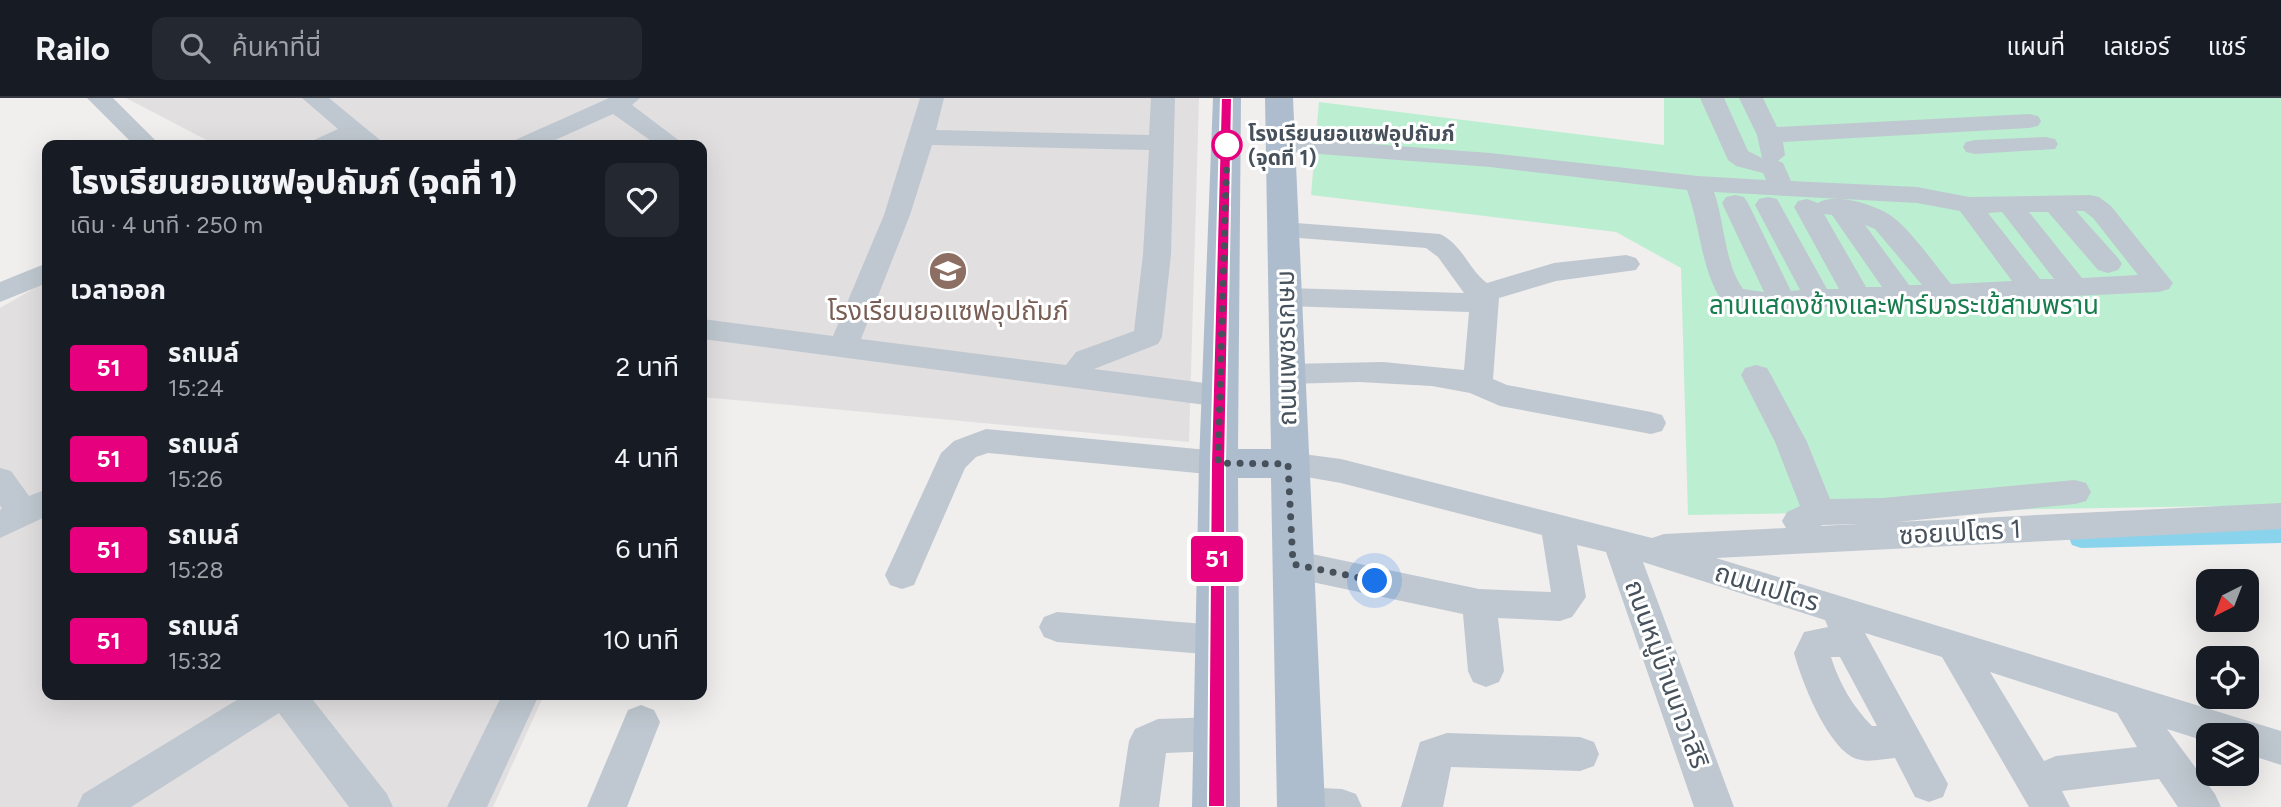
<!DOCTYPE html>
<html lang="th">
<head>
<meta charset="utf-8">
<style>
	body { margin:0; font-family:Figtree,"Noto Sans Thai",sans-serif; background:#242831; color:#f1f3f6; height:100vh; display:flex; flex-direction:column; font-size:26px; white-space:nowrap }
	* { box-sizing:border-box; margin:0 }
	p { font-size:23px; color:#9ea1a6 }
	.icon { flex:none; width:38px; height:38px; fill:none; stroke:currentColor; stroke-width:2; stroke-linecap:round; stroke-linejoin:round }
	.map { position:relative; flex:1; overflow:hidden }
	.panel { position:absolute; left:42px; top:42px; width:665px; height:560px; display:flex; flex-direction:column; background:#171b24; border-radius:14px; box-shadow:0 7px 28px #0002 }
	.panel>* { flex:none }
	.badge { padding:0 14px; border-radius:5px; font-size:24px; line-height:46px }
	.needle { width:46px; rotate:222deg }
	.buttons { position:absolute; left:2196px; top:471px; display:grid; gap:14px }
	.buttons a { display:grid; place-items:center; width:63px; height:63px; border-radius:14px; background:#171b24; box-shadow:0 7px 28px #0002; font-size:35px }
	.you { position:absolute; width:35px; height:35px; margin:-18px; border:5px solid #fff; border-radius:50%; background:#1a73e8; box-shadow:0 0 0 10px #1a73e833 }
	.map>.badge { position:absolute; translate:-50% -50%; box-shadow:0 0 0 4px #fff }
	h2 { padding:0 28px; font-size:26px; line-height:63px }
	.round { display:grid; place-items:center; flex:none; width:74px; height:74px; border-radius:14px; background:#242831 }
	.summary { display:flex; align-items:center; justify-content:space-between; height:119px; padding:0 28px }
	h1 { font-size:33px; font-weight:800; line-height:52px }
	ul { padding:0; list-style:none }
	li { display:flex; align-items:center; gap:21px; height:91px; padding:0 28px }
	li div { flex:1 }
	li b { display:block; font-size:26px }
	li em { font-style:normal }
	li .badge { min-width:77px; font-weight:700; text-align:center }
	header { display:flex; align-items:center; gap:42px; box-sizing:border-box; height:98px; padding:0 35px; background:#171b24; border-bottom:2px solid #363941 }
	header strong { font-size:33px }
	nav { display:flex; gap:38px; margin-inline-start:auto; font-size:24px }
	.search { width:490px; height:63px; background:#242831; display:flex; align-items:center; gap:18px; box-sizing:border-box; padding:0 24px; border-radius:14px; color:#9ea1a6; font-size:26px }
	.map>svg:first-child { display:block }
	.education { fill:#e2dfe0 }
	.green { fill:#bcefd1 }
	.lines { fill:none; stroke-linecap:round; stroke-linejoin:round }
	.canal { fill:#89d4ec; fill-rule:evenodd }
	.minor { fill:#bfc8d0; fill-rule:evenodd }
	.major { fill:#aebdcd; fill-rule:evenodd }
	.line { fill:#e6007e; stroke:#fff; stroke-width:2 }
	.walk { stroke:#46515c; stroke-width:7; stroke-dasharray:0 12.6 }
	.stop-dot { fill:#fff; stroke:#e6007e; stroke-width:3.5 }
	.labels { text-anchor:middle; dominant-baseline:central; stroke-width:6; stroke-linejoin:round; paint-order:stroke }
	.far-stop-label { font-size:21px; font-weight:bold; fill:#46515c; stroke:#fff; text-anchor:start }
	.park-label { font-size:26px; fill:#177d4d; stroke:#fff }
	.education-label { font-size:26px; fill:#785e54; stroke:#fff }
	.street-label { font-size:26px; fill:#46515c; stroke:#fff }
</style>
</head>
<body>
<header>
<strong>Railo</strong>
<div class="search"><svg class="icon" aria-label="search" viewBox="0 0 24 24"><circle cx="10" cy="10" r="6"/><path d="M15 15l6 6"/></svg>ค้นหาที่นี่</div>
<nav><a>แผนที่</a><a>เลเยอร์</a><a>แชร์</a></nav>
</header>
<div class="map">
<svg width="2281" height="709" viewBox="0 0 2281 709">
	<rect width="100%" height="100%" fill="#f1eeee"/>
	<g class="education">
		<polygon points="126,0 1199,0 1189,344 702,299 702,47 216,47"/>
		<polygon points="47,183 47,597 544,597 493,709 0,709 0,210"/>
	</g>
	<polygon class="green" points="1664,0 2281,0 2281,407 1688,417 1681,170 1616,134 1311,97 1319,4 1664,47"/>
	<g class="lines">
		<polygon class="canal" points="2281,427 2281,445 2081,450 2072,447 2069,440 2072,433 2081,430"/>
		<g class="minor">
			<polygon points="87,0 113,0 160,47 134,47"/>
			<polygon points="302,0 329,0 386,47 359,47 353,42 343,47 311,47 314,42 338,31"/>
			<polygon points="609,0 640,0 632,7 685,47 657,47 613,16 544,47 512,47 515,42"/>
			<path d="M920,0H944L936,32L1149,37L1151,0H1175L1171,156L1162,239L1158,246L1094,271L1221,287L1232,290L1236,298L1232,306L1221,309L702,241V221L833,238L884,117ZM932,47L1149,52L1143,156L1134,233L1076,254L1066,267L861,241L910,117Z"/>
			<path d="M1700,0H1724L1748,53L1762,60L1757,37L1739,0H1763L1777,29L2029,16L2038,18L2041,23L2038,28L2029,30L1783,44L1785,57L1778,63L1783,65L1791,83L1917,89L1969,99L2090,97L2099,99L2111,108L2173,185L2169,191L2159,194L1752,213L1723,205C1700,170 1701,130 1687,92L1490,69L1280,53L1271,51L1268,46L1271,41L1280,39L1490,55L1698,78L1766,82L1763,75L1736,68L1728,62ZM1714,94L1917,105L1960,113L2012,183L1951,186C1935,167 1913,135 1894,120C1878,107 1835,94 1818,105L1807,101L1798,103L1794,109L1839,191H1827L1777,101L1768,99L1759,101L1755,107L1800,192L1791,193L1748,105L1744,99L1735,97L1726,99L1722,105L1764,194L1743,191C1724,164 1725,125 1714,94ZM2076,113H2084L2093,120L2138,177L2082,180L2029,114H2048L2098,172L2108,175L2118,172L2122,166L2118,160ZM2002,114L2054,181H2040L1988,115ZM1824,116L1832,117L1882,189H1866ZM1865,127L1875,131L1922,187H1909Z"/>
			<polygon points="2046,39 2055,41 2058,46 2055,51 1975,56 1966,54 1963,49 1966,44 1975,42"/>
			<path d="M1283,124L1440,136C1463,147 1468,171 1487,185L1554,165L1626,157L1636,160L1640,166L1636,172L1556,183L1499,200L1493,281L1507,287L1651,314L1662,317L1666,325L1662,333L1651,336L1500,308L1470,295L1432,288L1359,284L1287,286L1276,283L1272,276L1276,269L1287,266L1383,264L1464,272L1469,214L1285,208L1275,206L1271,199L1275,192L1285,190L1464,195L1438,159L1426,150L1274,138L1270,132L1274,126Z"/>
			<polygon points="47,165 47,185 0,204 0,184"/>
			<path d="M1756,267L1767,270L1771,277L1807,344L1830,401L1882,400L2075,382L2086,385L2091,394L2086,403L2075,406L1897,424L2281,405V431L1716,460L2281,633V667L2247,656V637H2208V644L2167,631L2215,696L2221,709H2178L2159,681L2062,693L2070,709H2029L1942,559L1865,535L1948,686L1943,699L1929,704L1915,699L1895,660C1881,661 1865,666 1852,659C1825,643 1802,584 1794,555L1804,534L1828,529L1825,522L1643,464L1734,709H1694L1606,454L1577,447L1586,499L1572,519L1560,523L1498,520L1504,573L1499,584L1486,589L1473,584L1468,573L1463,516L1293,480L1281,476L1276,466L1281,456L1293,452L1479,491L1551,494L1542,437L1341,385L1277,374L1272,366L1277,358L1288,354L1341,361L1652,440L1664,436L1786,430L1782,423L1787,414L1800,408L1775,344L1741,277L1745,270ZM1858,426L1820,428L1823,427ZM1831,559H1840L1877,628H1872C1853,609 1839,585 1831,559ZM1990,574L2117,615L2137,649L2056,658L2044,663Z"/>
			<polygon points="986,331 1218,353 1229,357 1234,365 1229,373 1218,377 988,355 976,359 965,370 914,487 902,491 890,487 885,477 941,355 954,343"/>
			<polygon points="0,370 11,373 29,398 47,391 47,418 0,440 0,412 2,411 0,407"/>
			<polygon points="1057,514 1217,527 1230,531 1235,542 1230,553 1217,557 1057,544 1044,539 1039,529 1044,519"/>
			<polygon points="245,597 309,597 387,696 393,709 349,709 279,615 131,709 77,709 83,696"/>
			<polygon points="502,597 539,597 487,709 447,709"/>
			<polygon points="641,607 654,612 660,624 627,709 587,709 628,612"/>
			<polygon points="1216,619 1229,624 1235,636 1229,648 1216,653 1166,655 1159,709 1119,709 1129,643 1135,631 1158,621"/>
			<polygon points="1447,635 1580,639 1594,644 1599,656 1594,668 1580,673 1451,669 1443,709 1401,709 1420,644"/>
			<polygon points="1301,689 1342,691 1356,696 1362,709 1282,709 1287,694"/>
		</g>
		<polygon class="major" points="1213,0 1241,0 1238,351 1271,351 1265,0 1293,0 1325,709 1277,709 1271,380 1238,380 1240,709 1192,709 1199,365"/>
	</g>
	<polygon class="line" points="1221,0 1232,0 1225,365 1225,709 1208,709 1211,365"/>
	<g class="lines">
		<polyline class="walk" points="1227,47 1218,365 1288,366 1293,466 1375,483"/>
	</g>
	<defs>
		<g id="school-disc" transform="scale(2.0125)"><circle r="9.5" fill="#8d6e63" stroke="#fff"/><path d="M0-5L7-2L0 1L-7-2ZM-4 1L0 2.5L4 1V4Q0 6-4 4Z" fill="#fff"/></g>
	</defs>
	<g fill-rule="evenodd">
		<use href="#school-disc" x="948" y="173"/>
	</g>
	<circle class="stop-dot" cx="1227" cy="47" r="14"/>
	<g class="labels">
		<g class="far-stop-label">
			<text x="1248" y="35">โรงเรียนยอแซฟอุปถัมภ์<tspan x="1248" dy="24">(จุดที่ 1)</tspan></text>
		</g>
		<g class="park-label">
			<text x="1904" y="207">ลานแสดงช้างและฟาร์มจระเข้สามพราน</text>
		</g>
		<g class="education-label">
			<text x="948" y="213">โรงเรียนยอแซฟอุปถัมภ์</text>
		</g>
		<g class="street-label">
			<text transform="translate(1286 250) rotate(-91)">ถนนเพชรเกษม</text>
			<text transform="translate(1960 434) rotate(-3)">ซอยเปโตร 1</text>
			<text transform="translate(1767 489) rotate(17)">ถนนเปโตร</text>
			<text transform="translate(1667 576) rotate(70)">ถนนหมู่บ้านนาวาสิริ</text>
		</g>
	</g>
</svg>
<div class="buttons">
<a><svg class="needle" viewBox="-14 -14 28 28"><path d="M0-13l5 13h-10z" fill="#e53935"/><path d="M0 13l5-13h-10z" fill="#9ea1a6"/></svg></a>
<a><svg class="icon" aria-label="locate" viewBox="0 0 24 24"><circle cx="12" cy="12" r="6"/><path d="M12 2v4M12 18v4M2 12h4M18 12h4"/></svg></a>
<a><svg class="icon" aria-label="layers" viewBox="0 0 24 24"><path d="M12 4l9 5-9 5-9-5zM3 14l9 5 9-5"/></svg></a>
</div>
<div class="you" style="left:1375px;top:483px"></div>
<b class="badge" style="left:1217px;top:461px;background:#e6007e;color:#fff">51</b>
<section class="panel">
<div class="summary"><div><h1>โรงเรียนยอแซฟอุปถัมภ์ (จุดที่ 1)</h1><p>เดิน · 4 นาที · 250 m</p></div><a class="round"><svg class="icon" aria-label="heart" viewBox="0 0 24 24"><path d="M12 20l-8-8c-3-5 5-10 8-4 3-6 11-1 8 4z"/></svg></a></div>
<h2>เวลาออก</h2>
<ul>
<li><span class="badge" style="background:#e6007e;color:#fff">51</span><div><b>รถเมล์</b><p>15:24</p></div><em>2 นาที</em></li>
<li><span class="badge" style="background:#e6007e;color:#fff">51</span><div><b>รถเมล์</b><p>15:26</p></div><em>4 นาที</em></li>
<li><span class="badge" style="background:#e6007e;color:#fff">51</span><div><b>รถเมล์</b><p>15:28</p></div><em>6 นาที</em></li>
<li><span class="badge" style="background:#e6007e;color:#fff">51</span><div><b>รถเมล์</b><p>15:32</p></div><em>10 นาที</em></li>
</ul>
</section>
</div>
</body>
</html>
